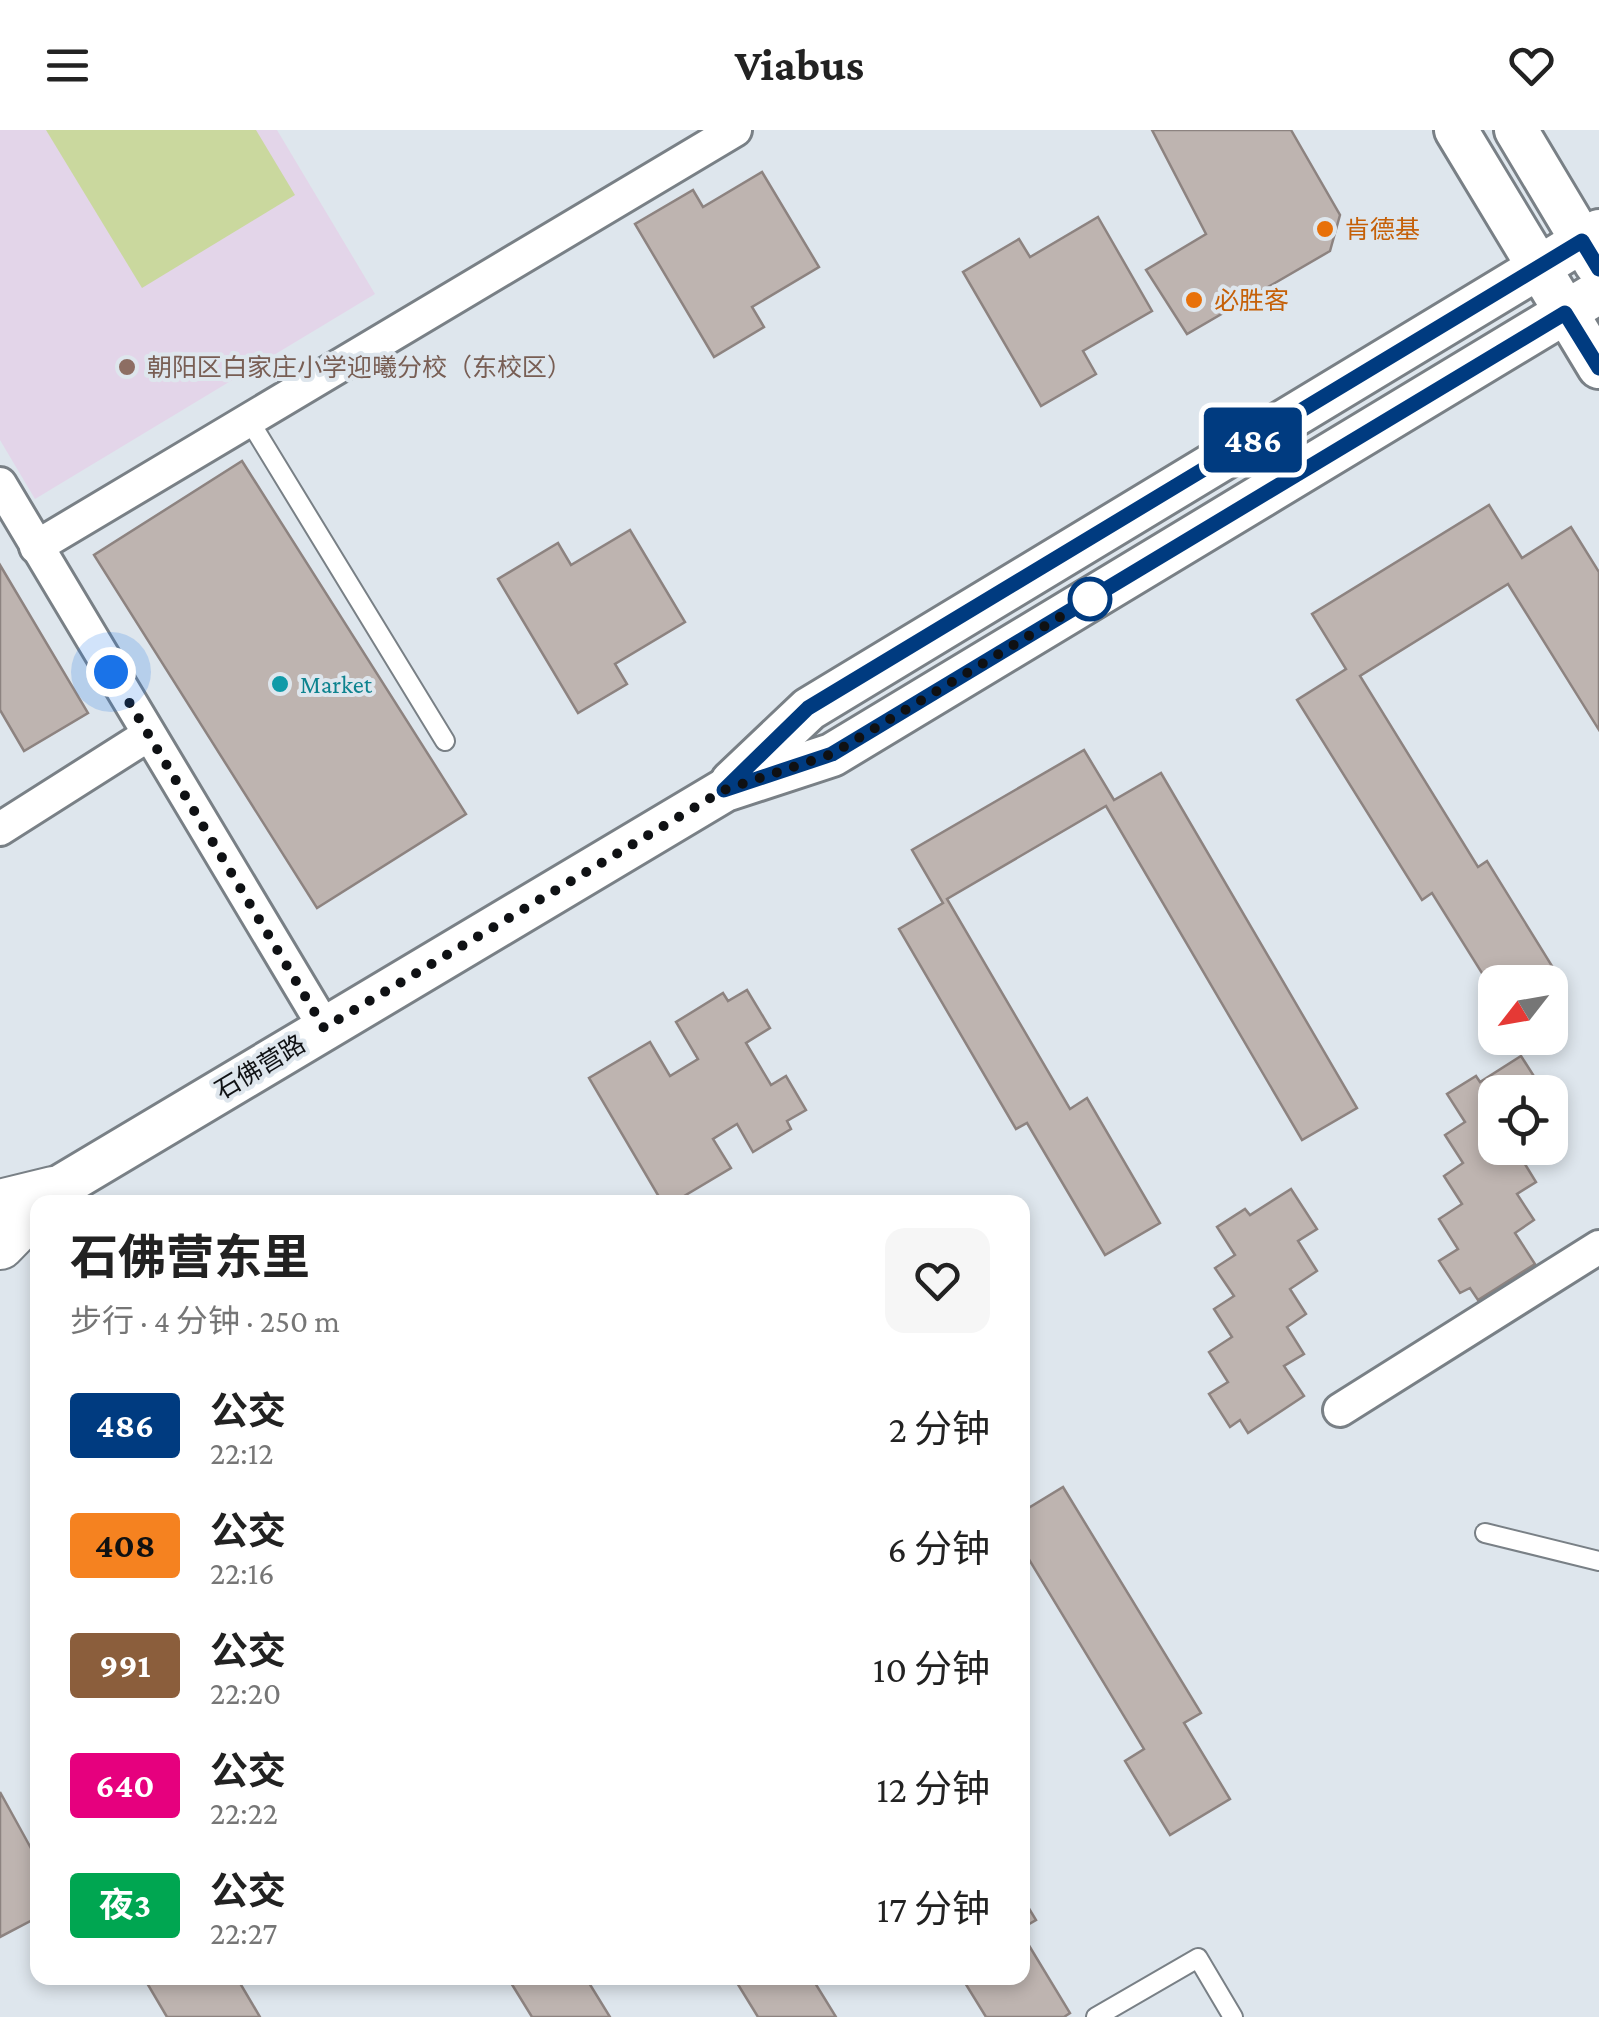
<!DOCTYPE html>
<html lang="zh">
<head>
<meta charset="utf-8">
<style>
	body { margin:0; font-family:"Crimson Pro","Noto Sans SC",serif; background:#f6f6f6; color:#222; height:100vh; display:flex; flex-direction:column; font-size:38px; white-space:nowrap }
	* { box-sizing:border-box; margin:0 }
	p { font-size:32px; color:#767676 }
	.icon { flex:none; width:55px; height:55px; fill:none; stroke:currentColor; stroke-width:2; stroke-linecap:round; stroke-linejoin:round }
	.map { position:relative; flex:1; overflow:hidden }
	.panel { position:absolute; left:30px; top:1065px; width:1000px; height:790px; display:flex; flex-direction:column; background:#fff; border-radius:20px; box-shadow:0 5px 15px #0003 }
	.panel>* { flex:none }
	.badge { padding:0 20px; border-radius:8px; font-size:35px; line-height:65px }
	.needle { width:65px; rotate:239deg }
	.fabs { position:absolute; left:1478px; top:835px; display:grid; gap:20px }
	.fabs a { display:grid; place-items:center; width:90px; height:90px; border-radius:20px; background:#fff; box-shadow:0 5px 15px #0003; font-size:50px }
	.you { position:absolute; width:50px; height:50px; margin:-25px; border:8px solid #fff; border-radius:50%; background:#1a73e8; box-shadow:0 0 0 15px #1a73e833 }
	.map>.badge { position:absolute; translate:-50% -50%; box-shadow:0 0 0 5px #fff }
	.round { display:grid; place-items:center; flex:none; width:105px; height:105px; border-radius:20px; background:#f6f6f6 }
	.head { display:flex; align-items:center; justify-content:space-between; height:170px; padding:0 40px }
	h1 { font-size:48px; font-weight:700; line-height:75px }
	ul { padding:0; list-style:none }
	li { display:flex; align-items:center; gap:30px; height:120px; padding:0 40px }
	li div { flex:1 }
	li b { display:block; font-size:38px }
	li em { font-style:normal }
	li .badge { min-width:110px; font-weight:700; text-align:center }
	header { display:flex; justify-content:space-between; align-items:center; height:130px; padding:0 40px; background:#fff; font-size:45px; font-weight:700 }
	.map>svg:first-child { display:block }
	.education { fill:#e3d5e9 }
	.green { fill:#cad89e }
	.building { fill:#beb4b0; stroke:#8d8380; stroke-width:2.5 }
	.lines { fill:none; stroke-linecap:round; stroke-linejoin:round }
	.service-casing { stroke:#798086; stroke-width:22 }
	.minor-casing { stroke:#798086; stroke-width:38 }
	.tertiary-casing { stroke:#798086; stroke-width:48 }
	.secondary-casing { stroke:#798086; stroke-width:52 }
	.service { stroke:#fff; stroke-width:18 }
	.minor { stroke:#fff; stroke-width:32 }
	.tertiary { stroke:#fff; stroke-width:42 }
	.secondary { stroke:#fff; stroke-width:48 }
	.line-casing { stroke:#fff; stroke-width:22 }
	.line { stroke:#003b80; stroke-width:15 }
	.walk { stroke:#0f1114; stroke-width:10; stroke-dasharray:0 18 }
	.food-dot { fill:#e8710a; stroke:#dee6ed; stroke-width:4 }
	.education-dot { fill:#8d6e63; stroke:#dee6ed; stroke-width:4 }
	.stop-dot { fill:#fff; stroke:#003b80; stroke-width:5 }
	.culture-dot { fill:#0f9aa8; stroke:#dee6ed; stroke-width:4 }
	.labels { text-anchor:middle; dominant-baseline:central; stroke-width:8; stroke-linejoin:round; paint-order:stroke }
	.food-label { font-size:25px; fill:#c56008; stroke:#dee6ed; text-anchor:start }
	.education-label { font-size:25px; fill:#785e54; stroke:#dee6ed; text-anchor:start }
	.culture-label { font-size:25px; fill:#0d838f; stroke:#dee6ed; text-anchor:start }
	.street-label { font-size:25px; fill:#0f1114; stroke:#dee6ed }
</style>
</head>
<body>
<header><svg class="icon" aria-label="menu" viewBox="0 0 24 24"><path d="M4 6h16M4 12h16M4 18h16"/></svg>Viabus<svg class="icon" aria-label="heart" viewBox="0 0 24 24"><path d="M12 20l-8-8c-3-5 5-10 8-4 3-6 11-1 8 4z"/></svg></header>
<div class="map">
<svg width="1599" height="1887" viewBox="0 0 1599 1887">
	<rect width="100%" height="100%" fill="#dee6ed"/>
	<polygon class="education" points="0,0 277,0 375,164 35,369 0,310"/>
	<polygon class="green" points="46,0 256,0 295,65 142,158"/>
	<g class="building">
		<polygon points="1152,0 1291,0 1340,85 1330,121 1187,204 1146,140 1206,104"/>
		<polygon points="762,42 819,137 752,177 764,197 714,227 635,94 693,60 703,77"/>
		<polygon points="1098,87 1152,181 1083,221 1096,244 1041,276 963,142 1019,109 1030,127"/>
		<polygon points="242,331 466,684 317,778 94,425"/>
		<polygon points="1489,375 1522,428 1571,397 1599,442 1599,600 1508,454 1360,546 1478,737 1487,731 1565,857 1550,866 1550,852 1495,852 1495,864 1432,763 1422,770 1297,570 1346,539 1312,484"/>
		<polygon points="630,400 685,492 615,534 627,554 578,583 498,449 558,413 571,435"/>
		<polygon points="0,435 88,583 24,621 0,580"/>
		<polygon points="1084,620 1114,670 1161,643 1357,978 1302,1010 1106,676 947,769 1070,979 1087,968 1160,1093 1105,1125 1027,993 1016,999 899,799 943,773 912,720"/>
		<polygon points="747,860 770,898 746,913 771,955 786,946 806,980 787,991 791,999 753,1022 737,994 713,1009 731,1038 674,1072 662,1072 589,948 650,912 670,946 698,929 676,892 723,863 728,871"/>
		<polygon points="1521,926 1544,962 1495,962 1495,1018 1534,1018 1520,1026 1536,1052 1517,1064 1534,1090 1515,1103 1535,1134 1478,1170 1470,1158 1460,1163 1439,1131 1458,1119 1439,1089 1462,1074 1444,1046 1463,1033 1445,1005 1465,992 1447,964 1476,946 1480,952"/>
		<polygon points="1291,1059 1317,1099 1298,1111 1317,1141 1290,1159 1306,1184 1287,1197 1304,1224 1284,1236 1304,1266 1248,1303 1240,1290 1230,1297 1209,1264 1228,1252 1209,1222 1232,1207 1214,1179 1234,1166 1215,1138 1235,1125 1217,1097 1245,1079 1250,1085"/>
		<polygon points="1063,1357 1201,1583 1184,1593 1230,1669 1170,1705 1125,1631 1144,1619 1022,1418 1022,1382"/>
		<polygon points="0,1662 38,1731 38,1787 0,1807"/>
		<polygon points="1022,1767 1036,1790 1022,1798"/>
		<polygon points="1022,1804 1070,1883 1064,1887 986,1887 962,1848 1022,1848"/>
		<polygon points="144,1848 237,1848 260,1887 167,1887"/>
		<polygon points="508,1848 586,1848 610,1887 532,1887"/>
		<polygon points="734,1848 812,1848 836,1887 758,1887"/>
	</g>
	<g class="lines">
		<g class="service-casing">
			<g id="service">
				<polyline points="249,290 445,611"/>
				<polyline points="1485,1403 1599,1431"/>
				<polyline points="1096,1887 1198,1828 1233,1887"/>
			</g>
		</g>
		<g class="minor-casing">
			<g id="minor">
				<polyline points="0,354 325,898"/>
				<polyline points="36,417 735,0"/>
				<polyline points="0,699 148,605"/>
				<polyline points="1340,1280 1599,1117"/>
			</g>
		</g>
		<g class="tertiary-casing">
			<g id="tertiary">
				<polyline points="1456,0 1599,237"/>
				<polyline points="1516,0 1596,134"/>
				<polyline points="732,652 809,579 1599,101"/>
				<polyline points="53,1061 725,660 832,625 1599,162"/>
			</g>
		</g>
		<g class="secondary-casing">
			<g id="secondary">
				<polyline points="0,1074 53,1061"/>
				<polyline points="0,1115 38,1076"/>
			</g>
		</g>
		<use href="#service" class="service"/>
		<use href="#minor" class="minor"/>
		<use href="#tertiary" class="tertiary"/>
		<use href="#secondary" class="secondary"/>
	</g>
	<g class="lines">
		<g class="line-casing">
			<polyline id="line" points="1599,139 1582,111 808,578 724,660 832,624 1565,183 1599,238"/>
		</g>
		<use href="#line" class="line"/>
		<polyline class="walk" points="111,542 324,898 724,660 832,624 1090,469"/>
	</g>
	<g class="food-dot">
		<circle cx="1325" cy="99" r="10"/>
		<circle cx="1194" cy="170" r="10"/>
	</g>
	<circle class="education-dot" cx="127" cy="237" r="10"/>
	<circle class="stop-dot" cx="1090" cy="469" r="20"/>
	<circle class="culture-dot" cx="280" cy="554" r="10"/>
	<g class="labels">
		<g class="food-label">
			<text x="1345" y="99">肯德基</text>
			<text x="1214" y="170">必胜客</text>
		</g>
		<g class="education-label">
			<text x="147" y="237">朝阳区白家庄小学迎曦分校（东校区）</text>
		</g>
		<g class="culture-label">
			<text x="300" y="554">Market</text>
		</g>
		<g class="street-label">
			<text transform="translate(260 937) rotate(-31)">石佛营路</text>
		</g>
	</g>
</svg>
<div class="fabs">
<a><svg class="needle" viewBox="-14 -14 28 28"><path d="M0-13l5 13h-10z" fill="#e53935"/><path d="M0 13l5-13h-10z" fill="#767676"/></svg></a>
<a><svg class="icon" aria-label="locate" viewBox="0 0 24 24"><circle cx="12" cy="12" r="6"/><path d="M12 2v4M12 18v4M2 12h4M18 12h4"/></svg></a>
</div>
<div class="you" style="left:111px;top:542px"></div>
<b class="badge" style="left:1253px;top:310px;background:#003b80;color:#fff">486</b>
<section class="panel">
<div class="head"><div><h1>石佛营东里</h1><p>步行 · 4 分钟 · 250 m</p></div><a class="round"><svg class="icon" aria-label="heart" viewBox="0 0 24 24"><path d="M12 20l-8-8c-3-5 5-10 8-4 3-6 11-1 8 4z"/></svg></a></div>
<ul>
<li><span class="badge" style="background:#003b80;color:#fff">486</span><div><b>公交</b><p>22:12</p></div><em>2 分钟</em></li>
<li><span class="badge" style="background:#f58220;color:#111">408</span><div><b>公交</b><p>22:16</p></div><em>6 分钟</em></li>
<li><span class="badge" style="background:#8b5e3c;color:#fff">991</span><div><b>公交</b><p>22:20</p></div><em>10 分钟</em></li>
<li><span class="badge" style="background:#e6007e;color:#fff">640</span><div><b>公交</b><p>22:22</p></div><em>12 分钟</em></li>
<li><span class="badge" style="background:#00a651;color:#fff">夜3</span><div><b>公交</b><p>22:27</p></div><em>17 分钟</em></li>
</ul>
</section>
</div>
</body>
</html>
